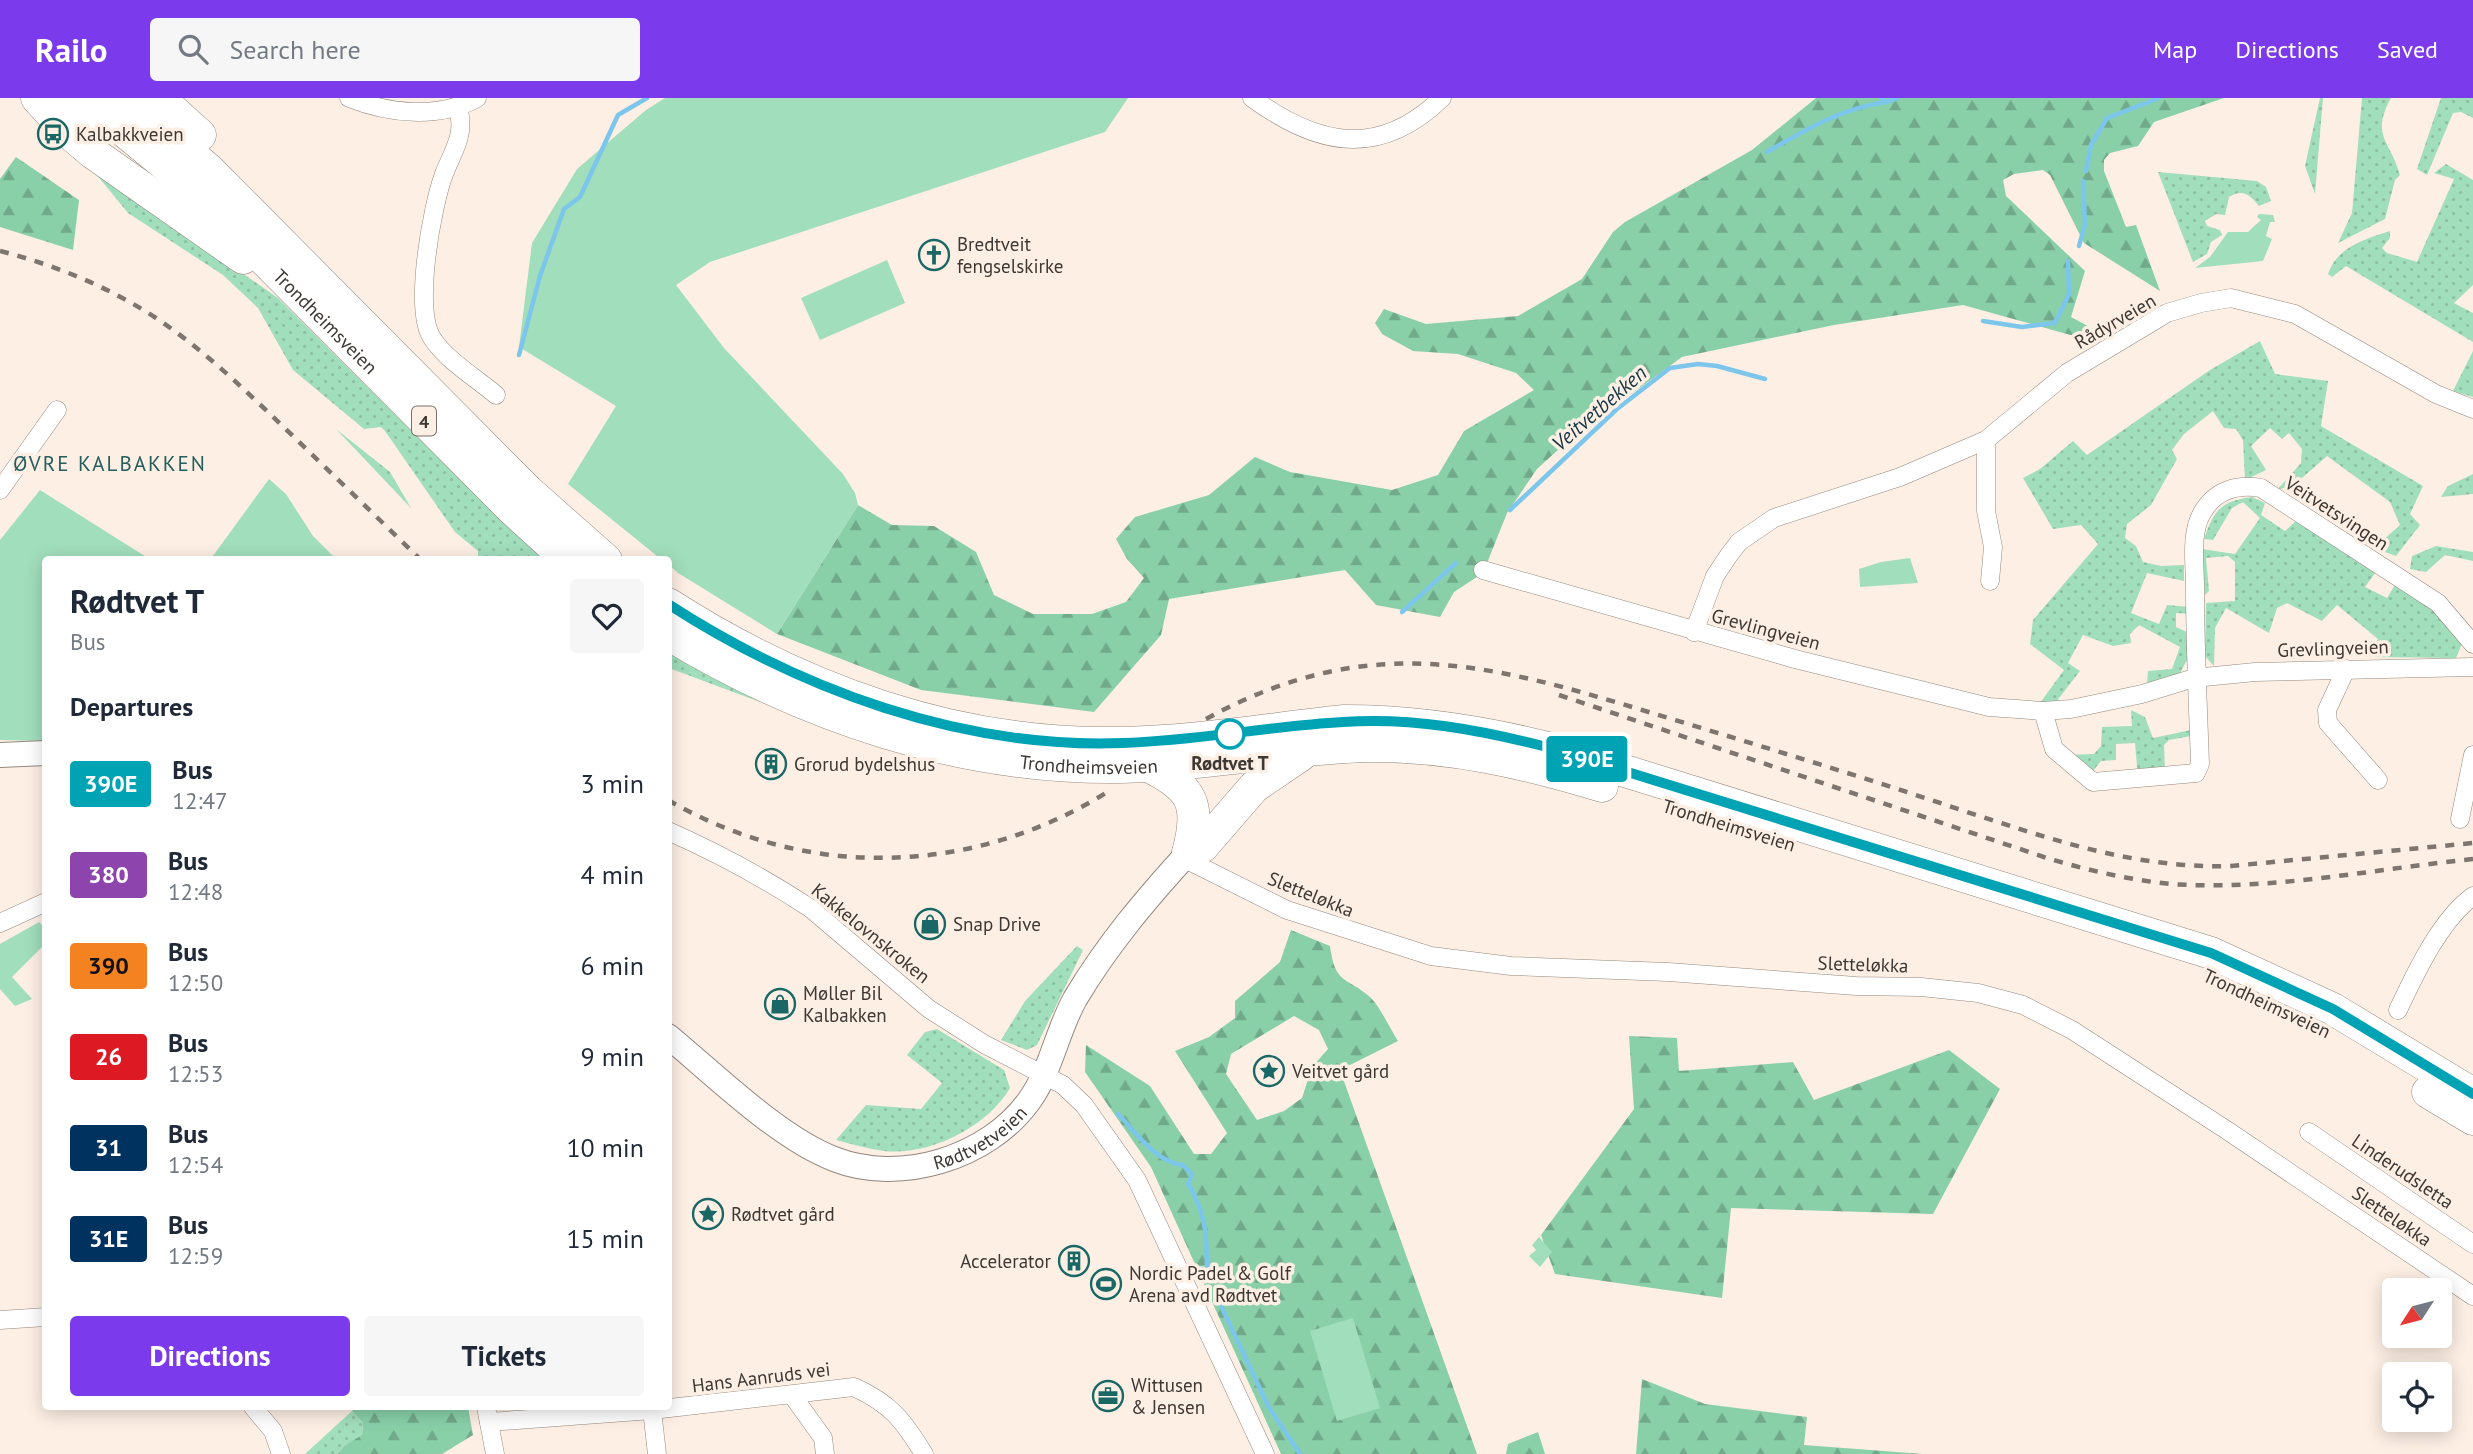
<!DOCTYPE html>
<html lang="en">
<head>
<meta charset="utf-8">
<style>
	body { margin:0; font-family:"PT Sans",sans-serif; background:#f6f6f7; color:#1f2937; height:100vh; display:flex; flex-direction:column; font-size:26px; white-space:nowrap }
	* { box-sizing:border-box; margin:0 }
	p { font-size:23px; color:#747a83 }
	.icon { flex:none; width:38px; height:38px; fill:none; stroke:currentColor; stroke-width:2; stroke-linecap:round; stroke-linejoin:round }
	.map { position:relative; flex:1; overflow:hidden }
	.details { position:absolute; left:42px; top:458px; width:630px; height:854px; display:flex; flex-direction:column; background:#fff; border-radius:7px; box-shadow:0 4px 18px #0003 }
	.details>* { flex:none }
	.badge { padding:0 14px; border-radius:5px; font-size:24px; line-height:46px }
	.needle { width:46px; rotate:234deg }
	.tools { position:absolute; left:2382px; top:1180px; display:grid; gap:14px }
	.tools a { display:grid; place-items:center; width:70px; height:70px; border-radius:7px; background:#fff; box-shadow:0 4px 18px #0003; font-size:35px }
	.map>.badge { position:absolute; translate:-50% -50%; box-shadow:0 0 0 4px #fff }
	h2 { padding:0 28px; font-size:26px; line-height:63px }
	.round { display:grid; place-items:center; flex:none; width:74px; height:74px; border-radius:7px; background:#f6f6f7 }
	.summary { display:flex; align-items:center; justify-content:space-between; height:119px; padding:0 28px }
	h1 { font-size:33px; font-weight:600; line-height:52px }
	.cta { display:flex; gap:14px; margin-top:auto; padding:14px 28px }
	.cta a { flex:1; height:80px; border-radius:7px; background:#7c3aed; color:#fff; font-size:28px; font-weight:600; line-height:80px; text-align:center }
	.cta a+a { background:#f6f6f7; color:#1f2937 }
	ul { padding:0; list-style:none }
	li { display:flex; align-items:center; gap:21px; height:91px; padding:0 28px }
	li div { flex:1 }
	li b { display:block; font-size:26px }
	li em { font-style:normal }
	li .badge { min-width:77px; font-weight:700; text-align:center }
	header { display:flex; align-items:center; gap:42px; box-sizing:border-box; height:98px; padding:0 35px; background:#7c3aed; color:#fff }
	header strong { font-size:33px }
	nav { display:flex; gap:38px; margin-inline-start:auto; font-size:24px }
	.search { width:490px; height:63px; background:#f6f6f7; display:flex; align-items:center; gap:18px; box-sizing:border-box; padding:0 24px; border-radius:7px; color:#747a83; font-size:26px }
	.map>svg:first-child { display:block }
	.grass { fill:url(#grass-dots) }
	.forest { fill:url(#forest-firs); fill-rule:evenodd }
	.park { fill:#a1debc }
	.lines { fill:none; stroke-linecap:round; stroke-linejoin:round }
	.stream { stroke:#7cc6ec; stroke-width:4.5 }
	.street-casing { stroke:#94887e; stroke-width:19 }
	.secondary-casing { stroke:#94887e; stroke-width:26 }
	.highway-casing { stroke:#94887e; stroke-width:33 }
	.street { stroke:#fff; stroke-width:18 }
	.secondary { stroke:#fff; stroke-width:24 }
	.highway { stroke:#fff; stroke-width:32 }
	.rail { stroke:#7d756e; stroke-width:4.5; stroke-dasharray:9 9; stroke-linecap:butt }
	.line-casing { stroke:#fff; stroke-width:16 }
	.line { stroke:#00a3b4; stroke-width:10 }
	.stop-dot { fill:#fff; stroke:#00a3b4; stroke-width:3.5 }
	.labels { text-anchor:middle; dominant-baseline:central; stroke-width:7; stroke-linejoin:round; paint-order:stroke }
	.shield { fill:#fdefe4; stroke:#776f69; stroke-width:2 }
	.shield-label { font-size:18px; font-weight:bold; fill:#3d3834 }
	.poi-label { font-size:19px; fill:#3d3834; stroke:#fdefe4; text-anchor:start }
	.street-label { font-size:19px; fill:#3d3834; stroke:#fdefe4 }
	.stop-label { font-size:19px; font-weight:bold; fill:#3d3834; stroke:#fdefe4 }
	.water-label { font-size:21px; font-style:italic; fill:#133545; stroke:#fdefe4 }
	.neighbourhood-label { font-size:21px; letter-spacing:2px; fill:#255f5d; stroke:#fdefe4 }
</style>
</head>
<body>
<header>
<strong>Railo</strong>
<div class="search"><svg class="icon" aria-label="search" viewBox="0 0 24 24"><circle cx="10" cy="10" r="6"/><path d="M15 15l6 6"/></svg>Search here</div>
<nav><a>Map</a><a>Directions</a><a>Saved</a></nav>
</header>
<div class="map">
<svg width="2473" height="1356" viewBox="0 0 2473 1356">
	<defs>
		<pattern id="grass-dots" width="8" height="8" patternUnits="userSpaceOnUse" patternTransform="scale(1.75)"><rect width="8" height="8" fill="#a1debc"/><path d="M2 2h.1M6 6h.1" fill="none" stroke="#8cbfa2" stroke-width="1.8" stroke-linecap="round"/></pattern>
		<pattern id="forest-firs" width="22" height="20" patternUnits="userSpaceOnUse" patternTransform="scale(1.75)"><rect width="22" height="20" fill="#89d0a9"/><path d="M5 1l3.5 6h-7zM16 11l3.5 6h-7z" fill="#71aa8a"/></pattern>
	</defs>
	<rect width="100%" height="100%" fill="#fdefe4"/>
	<g class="grass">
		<polygon points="2320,0 2323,0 2315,96 2305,68"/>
		<path d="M2362,0H2391C2370,38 2391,43 2400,77L2395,82L2385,121L2338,145L2352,115Z"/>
		<polygon points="2441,0 2473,0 2473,20 2461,14 2453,15 2427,77 2417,71"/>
		<path d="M2446,66L2473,82V187L2454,205L2473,215V244L2346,168L2332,179L2328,176C2337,149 2365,141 2390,133V140L2382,150L2387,155L2417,164L2454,81L2434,75Z"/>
		<polygon points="91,70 278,200 498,419 545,462 478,462 478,453 455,434 385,333 381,329 364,331 293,272 258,210 223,177 128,115"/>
		<path d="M2158,74L2257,83L2266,89L2271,103L2259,108C2251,97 2242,90 2229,99L2225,117L2216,116L2205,123L2207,128L2220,132L2222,137L2211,144L2207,156L2193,164Z"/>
		<polygon points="2260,243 2275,276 2328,283 2321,328 2423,388 2410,416 2420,427 2396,458 2374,450 2400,427 2390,404 2327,358 2294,387 2277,392 2301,365 2302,351 2289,335 2282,341 2270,330 2251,348 2266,372 2245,382 2243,342 2236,331 2224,330 2213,313 2184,336 2172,352 2177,361 2151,407 2127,426 2125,440 2136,448 2143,464 2161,468 2184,467 2184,483 2147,475 2131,515 2159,526 2167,507 2189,509 2189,516 2176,515 2176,529 2189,535 2187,562 2180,575 2147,586 2148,573 2172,571 2180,549 2139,527 2130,536 2131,545 2113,548 2083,537 2068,565 2080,573 2056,604 2040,605 2064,572 2030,546 2033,522 2098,446 2081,427 2053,431 2023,380 2040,371 2073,343 2087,357 2210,272"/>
		<polygon points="2473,253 2473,299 2453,293"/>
		<polygon points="336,331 390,374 411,410"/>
		<polygon points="2473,376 2473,396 2441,399 2448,388"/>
		<path d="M2252,399L2265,405L2261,417L2285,433L2298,421L2378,471L2365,489L2387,500L2398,482L2464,541L2456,560L2370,559L2378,541L2337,507L2322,523L2287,505L2277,510L2269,535L2226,510L2215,530L2214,568L2205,558L2206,505L2235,503V464L2228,458L2206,460L2209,493L2205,497L2202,451L2235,456L2260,420L2243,404L2232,410L2213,442L2204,441C2214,412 2221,403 2252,399Z"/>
		<polygon points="2436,448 2473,454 2473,463 2445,457 2426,474 2410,471 2412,458"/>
		<polygon points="668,555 669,555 768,607 669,570"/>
		<polygon points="2131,612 2145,619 2153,640 2191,632 2191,638 2169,642 2164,647 2165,672 2138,680 2135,645 2116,646 2116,662 2101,663 2089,678 2066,657 2094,656 2101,648 2102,629 2132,628"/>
		<polygon points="1077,848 1083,852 1037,947 1027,952 1001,942 1025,903"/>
		<path d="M937,931L1004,972L1010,990C987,1029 930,1058 884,1053C868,1051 852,1046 836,1042L866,1007L921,1011L942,985L907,957L925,934Z"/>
		<polygon points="352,1313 363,1325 362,1338 344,1348 338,1356 305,1356"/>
	</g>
	<g class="forest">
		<polygon points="1816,0 2224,0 2154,24 2138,48 2110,55 2104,62 2104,73 2126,129 2136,127 2160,193 2084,145 2050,77 2043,72 2014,76 2003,82 2006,98 2085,173 2071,219 2099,234 2099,245 1963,207 1834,227 1682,259 1570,341 1537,371 1507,415 1483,475 1454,494 1440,519 1376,507 1345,472 1169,501 1161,537 1094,614 921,592 777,536 858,407 892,427 934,428 976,454 994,497 1033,516 1092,516 1126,504 1144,480 1127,461 1116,441 1135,419 1209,397 1255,359 1290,374 1392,392 1438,377 1464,333 1534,292 1516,275 1458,256 1413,253 1382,236 1375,225 1384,211 1426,226 1518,218 1582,181 1613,134 1625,124 1752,52"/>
		<polygon points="16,59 79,102 73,152 0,129 0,81"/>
		<path d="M1291,832L1330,848C1335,887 1346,878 1370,899C1381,910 1389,929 1398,943L1340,972L1477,1356H1281L1151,1069L1085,974L1086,947L1150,988L1194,1056H1211L1227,1035L1175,953L1209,939L1235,920V903L1280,864ZM1294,918L1319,932L1328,951L1312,969L1302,1000L1284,1013L1257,1022L1226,976L1231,956Z"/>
		<polygon points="1629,938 1677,940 1679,973 1793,964 1814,1002 1949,952 2000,991 1933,1116 1731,1110 1722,1200 1555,1176 1541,1137 1634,1011"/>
		<polygon points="1642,1281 1705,1306 1807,1319 1804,1347 1923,1356 1636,1356"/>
		<polygon points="356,1309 468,1309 473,1337 442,1356 338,1356 344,1348 362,1337 363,1325 352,1313"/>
		<polygon points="1538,1334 1545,1356 1506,1356 1508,1346"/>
	</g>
	<g class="park">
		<polygon points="665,0 1128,0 1105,34 710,164 676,187 724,250 843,376 855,395 858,407 777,536 678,475 669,467 668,462 662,462 568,386 616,308 519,249 532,145 577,71 646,12"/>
		<polygon points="2259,116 2273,117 2275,124 2270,124 2266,138 2272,141 2263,163 2195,170 2210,159 2228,134 2248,134 2261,122 2257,119"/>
		<polygon points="887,162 905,205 820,242 801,200"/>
		<polygon points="269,381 286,396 313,438 337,462 279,462 276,459 273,462 210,462"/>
		<polygon points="40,392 151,462 46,462 45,643 0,642 0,442"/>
		<polygon points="1910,460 1918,485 1860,489 1859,471 1881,464"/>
		<polygon points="39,824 45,830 45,846 12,879 32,901 15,908 0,891 0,846"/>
		<polygon points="1539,1139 1552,1154 1540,1169 1529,1158 1536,1152 1532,1147"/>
		<polygon points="1353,1220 1380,1310 1337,1323 1310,1233"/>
	</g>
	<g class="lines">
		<g class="stream">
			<polyline points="1881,0 1886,4 1898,0"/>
			<path d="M1767,54C1805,32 1842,10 1886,4"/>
			<polyline points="2086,73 2091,47 2107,20 2159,0"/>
			<polyline points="2079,148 2085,126 2083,83"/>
			<polyline points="1983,223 2022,229 2055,225 2069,196 2068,163"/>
			<polyline points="519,257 540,178 564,111 580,99 618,17 647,0"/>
			<polyline points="1510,412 1617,311 1670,270 1698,266 1717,268 1765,281"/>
			<polyline points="1402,514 1456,465"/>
			<path d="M1118,1016C1136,1034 1156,1065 1183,1067L1192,1077L1188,1086C1207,1116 1207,1142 1207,1176L1210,1183"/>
			<polyline points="1215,1195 1268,1308 1300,1356"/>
		</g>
		<g class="street-casing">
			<g id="street">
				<path d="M349,0C389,16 439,21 477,0"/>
				<path d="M1252,0C1318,48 1379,61 1442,0"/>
				<path d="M458,10C466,36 453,53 444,76C432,108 413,212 432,240C446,262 476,280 496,297"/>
				<polyline points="1986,342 1986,413 1993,449 1990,483"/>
				<polyline points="0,392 57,312"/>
				<polyline points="1483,472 1795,561 1989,609 2043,613 2071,611 2142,596 2194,580 2255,574 2473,569"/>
				<polyline points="1694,534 1715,478 1729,457 1739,444 1774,420 1900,379 1986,342 2067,275 2167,215 2201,205 2231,200 2295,216 2436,296 2473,311"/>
				<polyline points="2346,571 2327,612 2328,625 2378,682"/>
				<path d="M2043,613L2054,651L2093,684L2196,675L2200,666C2198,607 2195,549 2195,489C2195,466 2190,436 2202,415C2215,392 2237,386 2261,390L2438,505L2473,546"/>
				<polyline points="2460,721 2473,657"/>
				<path d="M668,733C718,755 764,780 810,810L929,911L984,946L1063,987L1084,1007L1137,1082L1265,1356"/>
				<polyline points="1183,760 1287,812 1431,858 1511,868 1668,874 1856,888 1921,889 1978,895 2023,907 2072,932 2225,1031 2473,1198"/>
				<polyline points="0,825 46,804"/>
				<path d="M2398,912C2415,876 2440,822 2473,798"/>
				<polyline points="2309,1034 2473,1146"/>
				<polyline points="0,1222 46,1219"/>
				<polyline points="792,1297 823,1340 825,1356"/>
				<polyline points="253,1309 273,1333 281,1356"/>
				<polyline points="486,1309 495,1356"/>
				<polyline points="652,1312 657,1356"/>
				<path d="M489,1324L652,1312L854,1289C891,1306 903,1322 924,1356"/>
			</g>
		</g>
		<g class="secondary-casing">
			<g id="secondary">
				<polyline points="0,657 46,655"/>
				<path id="s1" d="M668,938C715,977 779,1040 834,1061C900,1087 988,1060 1029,1003C1051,973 1057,933 1075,901C1107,847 1146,801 1188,755"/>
			</g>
		</g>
		<g class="highway-casing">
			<g id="highway">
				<polyline points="37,0 66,32 93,55 243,160"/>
				<path id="s2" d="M71,0L118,28L192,89L512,411L568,462"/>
				<polyline points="118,0 156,26 209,72 528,393 606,462"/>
				<polyline points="159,0 200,37"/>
				<path d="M668,506C802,592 957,648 1118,645C1193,644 1269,631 1344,623C1421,623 1493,635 1567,655L2211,855L2333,911L2473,996"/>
				<path id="s3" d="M668,536C805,619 960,671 1120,669C1203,668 1285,650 1368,648C1449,647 1526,665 1602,688"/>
				<path d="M1148,668C1193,690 1201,706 1188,755"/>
				<polyline points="1188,755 1203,748 1254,689 1301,657"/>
				<polyline points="2428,994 2473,1021"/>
			</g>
		</g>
		<use href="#street" class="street"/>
		<use href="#secondary" class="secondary"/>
		<use href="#highway" class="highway"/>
		<g class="rail">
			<path d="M0,153C55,167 109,189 156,220C207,254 250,297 294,339C336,380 379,421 421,462"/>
			<path d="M1559,597L2047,760C2087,772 2129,782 2171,786C2271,793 2374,771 2473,761"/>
			<path d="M1206,621C1381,525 1509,572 1685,625C1777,653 1869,681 1961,712C2050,741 2135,771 2231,768L2473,745"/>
			<path d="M668,702C807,783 974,778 1109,693"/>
		</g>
	</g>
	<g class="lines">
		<g class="line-casing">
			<path id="line" d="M668,506C801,592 962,651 1122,645C1196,643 1269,628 1343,624C1412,619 1480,632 1547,649L2211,855L2333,911L2473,996"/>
		</g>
		<use href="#line" class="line"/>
	</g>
	<defs>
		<g id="bus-ring" transform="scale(1.575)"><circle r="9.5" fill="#fdefe4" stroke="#1a6865" stroke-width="1.5"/><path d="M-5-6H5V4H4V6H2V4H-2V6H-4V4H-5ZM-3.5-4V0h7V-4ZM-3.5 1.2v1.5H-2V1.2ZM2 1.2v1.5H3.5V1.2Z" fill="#1a6865"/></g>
		<g id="church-ring" transform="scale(1.575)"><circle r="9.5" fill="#fdefe4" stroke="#1a6865" stroke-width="1.5"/><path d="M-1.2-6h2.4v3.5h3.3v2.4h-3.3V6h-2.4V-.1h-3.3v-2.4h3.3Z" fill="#1a6865"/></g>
		<g id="building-ring" transform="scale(1.575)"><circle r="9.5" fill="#fdefe4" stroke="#1a6865" stroke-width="1.5"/><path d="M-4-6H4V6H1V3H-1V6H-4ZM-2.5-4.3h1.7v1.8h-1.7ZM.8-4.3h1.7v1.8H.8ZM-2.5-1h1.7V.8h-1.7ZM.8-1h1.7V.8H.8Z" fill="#1a6865"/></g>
		<g id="shop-ring" transform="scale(1.575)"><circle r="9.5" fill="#fdefe4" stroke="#1a6865" stroke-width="1.5"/><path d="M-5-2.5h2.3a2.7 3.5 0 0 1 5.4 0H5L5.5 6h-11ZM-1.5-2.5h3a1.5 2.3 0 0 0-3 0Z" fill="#1a6865"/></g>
		<g id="sight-ring" transform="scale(1.575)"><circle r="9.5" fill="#fdefe4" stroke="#1a6865" stroke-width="1.5"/><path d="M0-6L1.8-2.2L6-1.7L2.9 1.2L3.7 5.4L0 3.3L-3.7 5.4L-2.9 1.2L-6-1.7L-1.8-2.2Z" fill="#1a6865"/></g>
		<g id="stadium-ring" transform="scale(1.575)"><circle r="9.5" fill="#fdefe4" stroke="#1a6865" stroke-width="1.5"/><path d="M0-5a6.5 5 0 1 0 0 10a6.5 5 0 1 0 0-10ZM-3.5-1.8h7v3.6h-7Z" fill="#1a6865"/></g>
		<g id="office-ring" transform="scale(1.575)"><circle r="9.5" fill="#fdefe4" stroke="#1a6865" stroke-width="1.5"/><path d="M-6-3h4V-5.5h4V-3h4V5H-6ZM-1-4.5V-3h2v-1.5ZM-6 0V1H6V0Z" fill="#1a6865"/></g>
	</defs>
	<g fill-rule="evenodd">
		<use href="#bus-ring" x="53" y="36"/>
		<use href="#church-ring" x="934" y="157"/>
		<use href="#building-ring" x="771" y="666"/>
		<use href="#shop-ring" x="930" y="826"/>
		<use href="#shop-ring" x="780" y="906"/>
		<use href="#sight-ring" x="1269" y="973"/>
		<use href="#sight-ring" x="708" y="1116"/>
		<use href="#building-ring" x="1074" y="1163"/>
		<use href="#stadium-ring" x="1106" y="1186"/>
		<use href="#office-ring" x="1108" y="1298"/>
	</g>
	<circle class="stop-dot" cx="1230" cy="636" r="14"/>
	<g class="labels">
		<rect class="shield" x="412" y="308.5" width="24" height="29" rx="5"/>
		<g class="shield-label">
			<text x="424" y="323">4</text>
		</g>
		<g class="poi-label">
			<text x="76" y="36">Kalbakkveien</text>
			<text x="957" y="146">Bredtveit<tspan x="957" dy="22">fengselskirke</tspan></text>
			<text x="794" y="666">Grorud bydelshus</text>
			<text x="953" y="826">Snap Drive</text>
			<text x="803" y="895">Møller Bil<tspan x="803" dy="22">Kalbakken</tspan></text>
			<text x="1292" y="973">Veitvet gård</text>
			<text x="731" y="1116">Rødtvet gård</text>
			<text x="1051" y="1163" text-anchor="end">Accelerator</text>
			<text x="1129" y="1175">Nordic Padel &amp; Golf<tspan x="1129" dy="22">Arena avd Rødtvet</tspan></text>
			<text x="1131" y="1287">Wittusen<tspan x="1131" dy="22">&amp; Jensen</tspan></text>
		</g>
		<g class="street-label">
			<text stroke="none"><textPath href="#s2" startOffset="340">Trondheimsveien</textPath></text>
			<text transform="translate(2115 223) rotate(-30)">Rådyrveien</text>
			<text transform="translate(2337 415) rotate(33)">Veitvetsvingen</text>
			<text transform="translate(1766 531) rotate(15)">Grevlingveien</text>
			<text transform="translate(2333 550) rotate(-2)">Grevlingveien</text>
			<text stroke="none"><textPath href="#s3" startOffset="446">Trondheimsveien</textPath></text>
			<text transform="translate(1729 727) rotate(17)">Trondheimsveien</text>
			<text transform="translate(1311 796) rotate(22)">Sletteløkka</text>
			<text transform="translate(871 835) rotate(39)">Kakkelovnskroken</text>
			<text transform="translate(1863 866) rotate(2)">Sletteløkka</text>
			<text transform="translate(2267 905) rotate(25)">Trondheimsveien</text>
			<text stroke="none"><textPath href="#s1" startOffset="362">Rødtvetveien</textPath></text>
			<text transform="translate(2403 1073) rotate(34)">Linderudsletta</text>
			<text transform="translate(2392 1118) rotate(34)">Sletteløkka</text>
			<text transform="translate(761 1279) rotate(-7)">Hans Aanruds vei</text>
		</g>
		<g class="stop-label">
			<text x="1230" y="665">Rødtvet T</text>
		</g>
		<g class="water-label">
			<text transform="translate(1599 310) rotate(-41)">Veitvetbekken</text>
		</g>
		<g class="neighbourhood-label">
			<text x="110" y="365">ØVRE KALBAKKEN</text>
		</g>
	</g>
</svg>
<div class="tools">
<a><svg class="needle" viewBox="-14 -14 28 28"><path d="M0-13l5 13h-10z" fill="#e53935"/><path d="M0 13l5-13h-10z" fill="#747a83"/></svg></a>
<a><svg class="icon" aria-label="locate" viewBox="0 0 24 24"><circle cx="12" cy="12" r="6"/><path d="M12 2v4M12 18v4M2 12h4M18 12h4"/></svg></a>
</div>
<b class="badge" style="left:1587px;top:661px;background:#00a3b4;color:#fff">390E</b>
<section class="details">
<div class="summary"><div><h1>Rødtvet T</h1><p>Bus</p></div><a class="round"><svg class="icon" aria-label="heart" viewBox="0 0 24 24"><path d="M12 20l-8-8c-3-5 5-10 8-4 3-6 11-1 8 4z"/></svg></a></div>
<h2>Departures</h2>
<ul>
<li><span class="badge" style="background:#00a3b4;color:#fff">390E</span><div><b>Bus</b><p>12:47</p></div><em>3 min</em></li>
<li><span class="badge" style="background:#8e44ad;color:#fff">380</span><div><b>Bus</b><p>12:48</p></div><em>4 min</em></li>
<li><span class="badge" style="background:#f58220;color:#111">390</span><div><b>Bus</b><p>12:50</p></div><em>6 min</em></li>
<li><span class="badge" style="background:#dd1923;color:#fff">26</span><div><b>Bus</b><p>12:53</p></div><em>9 min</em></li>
<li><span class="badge" style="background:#003260;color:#fff">31</span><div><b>Bus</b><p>12:54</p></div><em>10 min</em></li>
<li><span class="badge" style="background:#003260;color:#fff">31E</span><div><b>Bus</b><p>12:59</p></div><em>15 min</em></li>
</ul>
<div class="cta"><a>Directions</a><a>Tickets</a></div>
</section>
</div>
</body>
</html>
